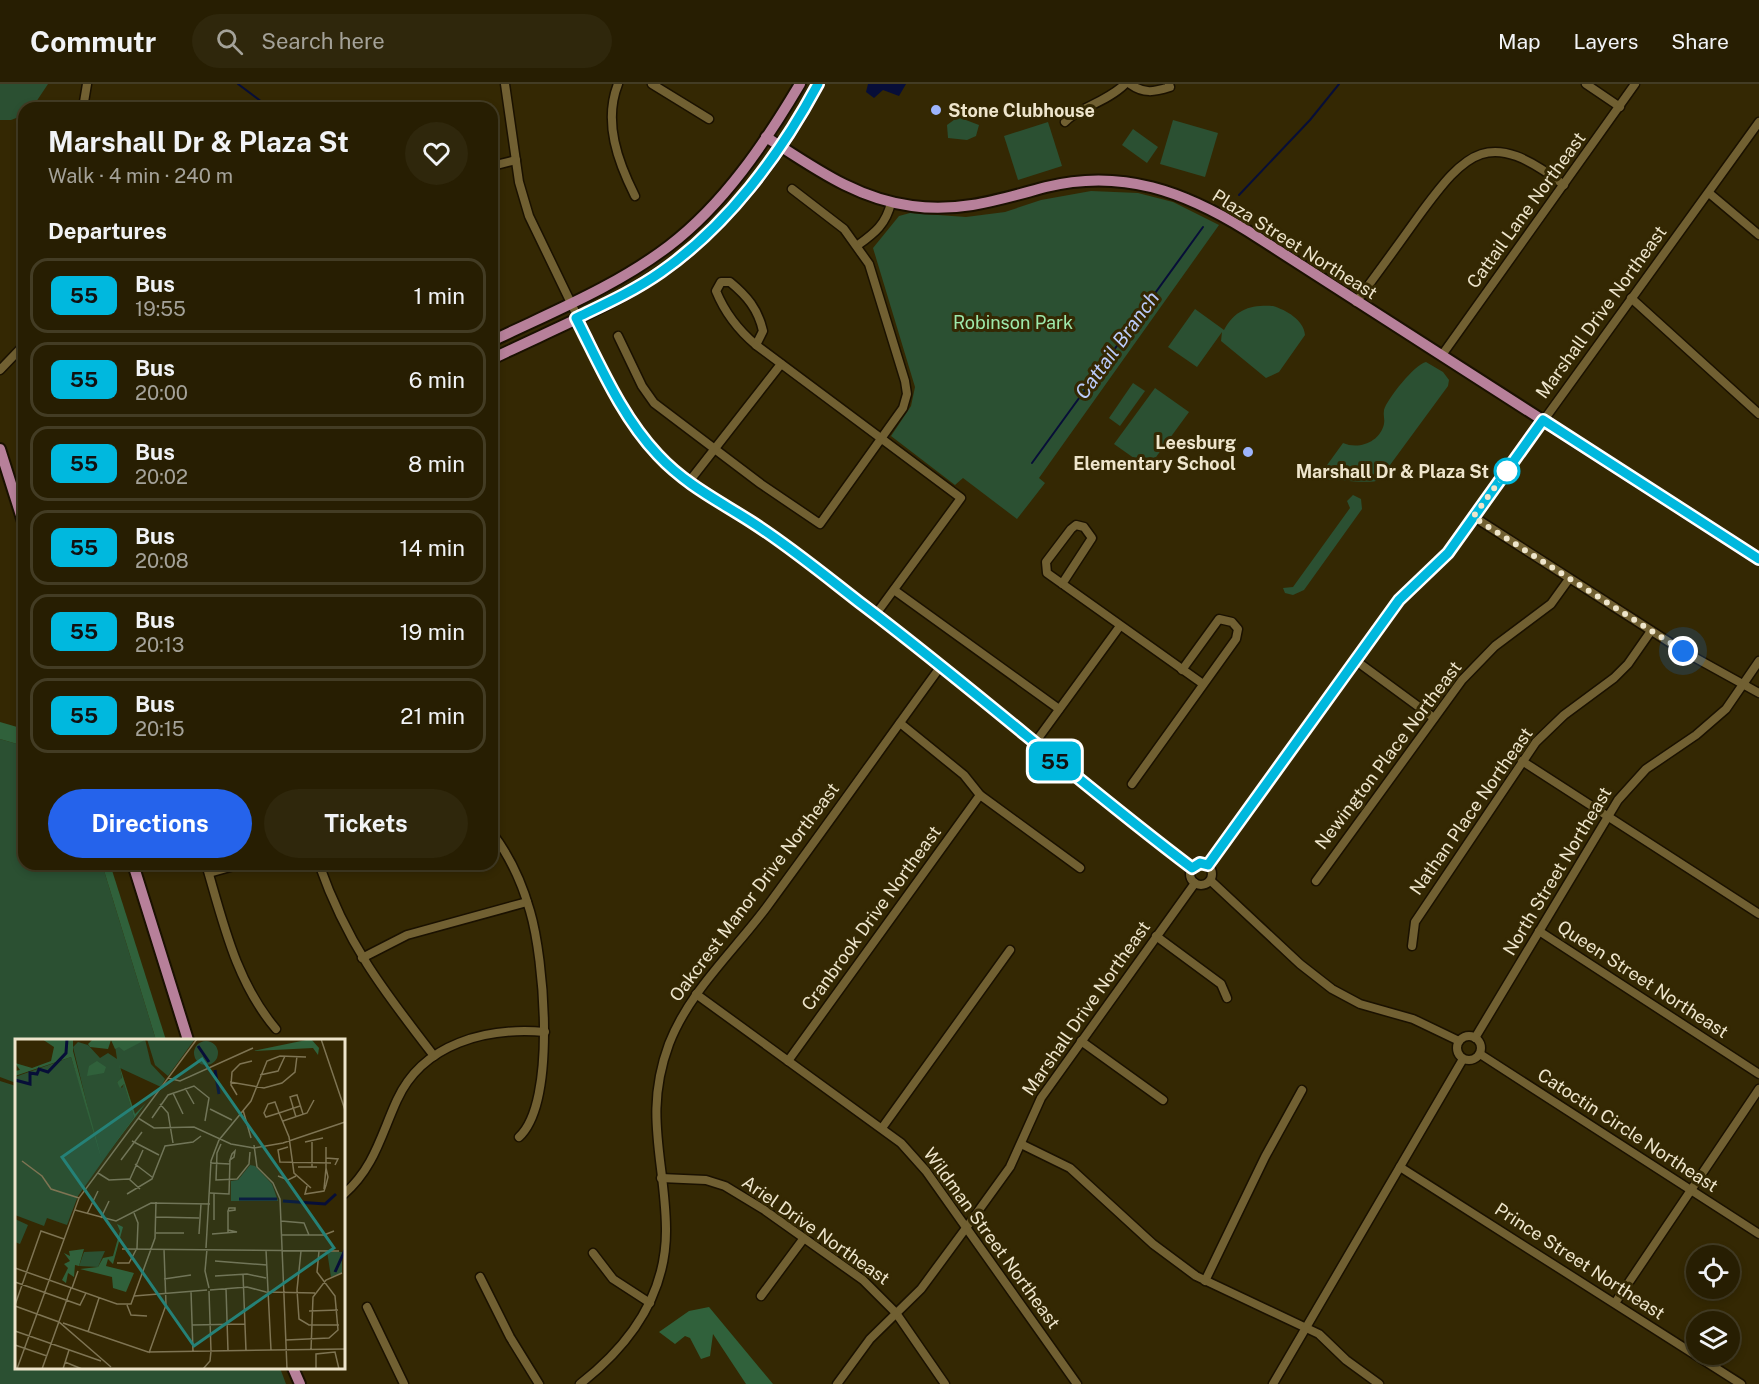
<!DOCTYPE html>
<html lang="en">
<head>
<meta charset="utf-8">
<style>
	body { margin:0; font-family:"Public Sans",sans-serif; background:#2f270c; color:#f1f3f6; height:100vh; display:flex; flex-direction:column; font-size:22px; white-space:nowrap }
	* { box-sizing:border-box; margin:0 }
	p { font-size:20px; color:#a4a299 }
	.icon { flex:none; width:33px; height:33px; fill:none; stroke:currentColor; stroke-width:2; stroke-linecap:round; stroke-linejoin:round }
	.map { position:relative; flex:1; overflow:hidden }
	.sheet { position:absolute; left:18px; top:18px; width:480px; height:768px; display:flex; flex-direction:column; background:#271e02; border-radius:18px; box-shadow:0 3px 9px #0003,0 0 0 2px #433c24 }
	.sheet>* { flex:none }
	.badge { padding:0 12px; border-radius:9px; font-size:21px; line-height:39px }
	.tools { position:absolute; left:1686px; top:1161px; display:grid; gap:12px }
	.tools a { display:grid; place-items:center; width:54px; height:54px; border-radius:50%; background:#271e02; box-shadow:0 3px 9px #0003,0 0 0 2px #433c24; font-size:30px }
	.you { position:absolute; width:30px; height:30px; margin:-15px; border:4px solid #fff; border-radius:50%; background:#1a73e8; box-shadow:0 0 0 9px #1a73e833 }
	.map>.badge { position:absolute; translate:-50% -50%; box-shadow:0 0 0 3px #fff }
	h2 { padding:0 30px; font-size:22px; line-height:54px }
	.round { display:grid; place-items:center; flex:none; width:63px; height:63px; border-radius:32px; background:#2f270c }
	.overview { display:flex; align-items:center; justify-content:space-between; height:102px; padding:0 30px }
	h1 { font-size:28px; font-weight:700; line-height:45px }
	.cta { display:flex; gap:12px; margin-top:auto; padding:12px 30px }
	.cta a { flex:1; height:69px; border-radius:36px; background:#2563eb; color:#fff; font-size:24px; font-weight:700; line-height:69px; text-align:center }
	.cta a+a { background:#2f270c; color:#f1f3f6 }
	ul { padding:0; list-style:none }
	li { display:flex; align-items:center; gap:18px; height:75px; margin:0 12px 9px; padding:0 18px; border:3px solid #433c24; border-radius:18px }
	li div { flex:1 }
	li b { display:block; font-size:22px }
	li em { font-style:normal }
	li .badge { min-width:66px; font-weight:700; text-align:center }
	header { display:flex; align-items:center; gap:36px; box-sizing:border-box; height:84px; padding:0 30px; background:#271e02; border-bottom:2px solid #433c24 }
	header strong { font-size:28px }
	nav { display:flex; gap:33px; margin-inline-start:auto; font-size:21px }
	.search { width:420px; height:54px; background:#2f270c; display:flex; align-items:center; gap:15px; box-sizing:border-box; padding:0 21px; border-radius:33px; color:#a4a299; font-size:22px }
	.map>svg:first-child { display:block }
	.green { fill:#2b5032 }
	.forest { fill:#30613b }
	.water { fill:#070e38 }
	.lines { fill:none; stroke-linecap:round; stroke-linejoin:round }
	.stream { stroke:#070e38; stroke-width:2 }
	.minor-casing { stroke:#1a1100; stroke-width:11 }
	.major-casing { stroke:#1a1100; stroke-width:14 }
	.minor { stroke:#716032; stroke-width:8 }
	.major { stroke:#b7809a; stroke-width:10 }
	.line-casing { stroke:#fff; stroke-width:14 }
	.line { stroke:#00b8de; stroke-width:9 }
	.walk { stroke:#eee5cc; stroke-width:6; stroke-dasharray:0 10.8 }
	.poi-dot { fill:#9cb4fd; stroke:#342803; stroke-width:2 }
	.stop-dot { fill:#fff; stroke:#00b8de; stroke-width:3 }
	.labels { text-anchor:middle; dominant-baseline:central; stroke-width:6; stroke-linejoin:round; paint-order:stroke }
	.poi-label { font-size:18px; font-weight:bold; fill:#eee5cc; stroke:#342803; text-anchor:start }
	.street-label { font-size:18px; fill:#eee5cc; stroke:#342803 }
	.park-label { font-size:18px; fill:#9ee9ac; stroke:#342803 }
	.stop-label { font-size:18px; font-weight:bold; fill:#eee5cc; stroke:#342803; text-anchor:end }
	.water-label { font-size:20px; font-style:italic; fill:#bbcbfa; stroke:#342803 }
	.inset-river { fill:none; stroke:#070e38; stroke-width:3 }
	.inset-road { fill:none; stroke:#7e7453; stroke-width:1.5 }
	.view { fill:#258177; fill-opacity:0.15; stroke:#258177; stroke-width:3 }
	.inset-edge { fill:none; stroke:#eee5cc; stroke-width:3 }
</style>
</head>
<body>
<header>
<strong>Commutr</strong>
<div class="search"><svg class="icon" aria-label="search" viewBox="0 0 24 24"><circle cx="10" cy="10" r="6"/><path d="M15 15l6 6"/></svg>Search here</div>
<nav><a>Map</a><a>Layers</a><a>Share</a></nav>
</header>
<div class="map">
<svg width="1759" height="1300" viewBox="0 0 1759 1300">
	<rect width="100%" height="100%" fill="#342803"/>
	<g class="green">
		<polygon points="0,0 48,0 32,24 24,24 24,31 11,36 0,36"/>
		<polygon points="958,33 979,41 976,52 967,56 948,54 947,41"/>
		<polygon points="1173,36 1218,49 1205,93 1160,80"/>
		<polygon points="1048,38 1062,82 1018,96 1004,52"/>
		<polygon points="1133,45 1158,63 1147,79 1122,61"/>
		<polygon points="1091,107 1138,109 1173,118 1219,141 1039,394 1045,399 1017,435 963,394 955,401 891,352 911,322 915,303 873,164 899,132 910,129 966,133 1005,128 1041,116"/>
		<path d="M1273,222C1286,226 1304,236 1305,251L1279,288L1266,294L1221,257L1222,248L1197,283L1168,263L1195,225L1224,246C1236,225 1250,221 1273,222Z"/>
		<path d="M1426,278L1443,288L1449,296L1448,302L1379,396C1370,401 1332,394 1317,395L1343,359C1359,366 1380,358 1384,340C1385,336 1383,331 1384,326C1387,315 1415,280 1426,278Z"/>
		<polygon points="1133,299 1145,307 1120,342 1109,334"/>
		<polygon points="1155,304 1189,328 1148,384 1114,360"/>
		<polygon points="1353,411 1361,415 1362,425 1304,506 1293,511 1285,509 1283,504 1293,503 1350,424 1347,417"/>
		<polygon points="0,655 24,662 24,780 102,780 156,956 16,956 16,999 0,993"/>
		<polygon points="0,997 16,1002 16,1284 280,1284 286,1300 0,1300"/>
	</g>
	<g class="forest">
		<polygon points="0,638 24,645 24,662 0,655"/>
		<polygon points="102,780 110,780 166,956 156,956"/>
		<polygon points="709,1223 773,1300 746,1300 713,1250 710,1272 701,1275 690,1254 685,1252 675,1260 659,1248 689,1227"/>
	</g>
	<polygon class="water" points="868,0 906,0 899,12 883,6 874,14 866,8"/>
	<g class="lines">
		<g class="stream">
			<polyline points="238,0 270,24"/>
			<polyline points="1239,111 1310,36 1339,0"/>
			<polyline points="1032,379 1203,143"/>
		</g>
		<g class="minor-casing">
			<g id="minor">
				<polyline points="505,0 519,98 529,132 611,302 646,358 688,399 751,437 861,519 958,595 1060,681 1192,784"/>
				<path d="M618,0C603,38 618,78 635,112"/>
				<polyline points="652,0 709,35"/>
				<path d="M1130,0C1144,10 1154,8 1170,3L1169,0"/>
				<polyline points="1586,0 1620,23"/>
				<polyline points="83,24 87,0"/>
				<path d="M1065,38C1076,25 1107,18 1125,0"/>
				<polyline points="492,82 516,76"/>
				<polyline points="1709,109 1759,151"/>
				<path d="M858,161C875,149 886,140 891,119"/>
				<path d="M721,198H730C747,212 758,225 763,247L756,261C737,245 725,229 716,207Z"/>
				<polyline points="1631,214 1759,330"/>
				<path d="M1356,218C1377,190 1398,161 1418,133C1467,66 1489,43 1564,101"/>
				<polyline points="618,252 642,302 654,319 761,400 820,440 903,324 907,310 905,297 869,180 844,145 792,105"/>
				<polyline points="756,261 961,414 876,530"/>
				<polyline points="1442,271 1635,0"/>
				<polyline points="0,286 24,261"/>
				<polyline points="688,399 781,280"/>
				<polyline points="1474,433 1683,567 1759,609"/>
				<polyline points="1062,500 1092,454 1084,443 1076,441 1071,445 1046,478 1047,489 1203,600"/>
				<polyline points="894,506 1059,625"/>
				<polyline points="1355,576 1434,634"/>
				<polyline points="900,639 964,691 980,711 1080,784"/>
				<polyline points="1034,660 1120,542"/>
				<polyline points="1522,677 1759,830"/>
				<polyline points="1132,700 1236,555 1238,545 1232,538 1219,535 1182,586"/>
				<path d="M492,749C510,772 522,799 530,827C544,874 557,1018 519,1053"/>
				<circle cx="1201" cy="790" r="11"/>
				<path d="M206,780C223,838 236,898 276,945"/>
				<path d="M319,780C347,860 383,906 434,972"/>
				<polyline points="1208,781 1399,516 1448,469 1759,38"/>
				<polyline points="209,789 241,780"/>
				<polyline points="1211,797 1300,880 1332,905 1360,920 1413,935 1459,957"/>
				<polyline points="1316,797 1462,596 1495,562 1551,520 1569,495"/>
				<polyline points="1539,847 1759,990"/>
				<polyline points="1156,852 1221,900 1227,914"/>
				<polyline points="1412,862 1415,838 1536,658 1564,631 1614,594 1628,580 1651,547"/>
				<polyline points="362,874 407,851 527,818"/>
				<polyline points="696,910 901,1059 926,1087 1077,1300"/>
				<circle cx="1469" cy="964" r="12"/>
				<polyline points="1475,954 1618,716 1646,685 1696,651 1726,625 1759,577"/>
				<polyline points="1081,957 1163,1016"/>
				<polyline points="1480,970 1759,1150"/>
				<polyline points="788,977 980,711"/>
				<polyline points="882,1044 1010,866"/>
				<polyline points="1021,1060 1070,1084 1153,1160 1196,1192 1319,1250 1346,1276 1379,1300"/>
				<polyline points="1400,1083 1741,1300"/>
				<polyline points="661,1094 706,1096 725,1102 763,1125 863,1196 896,1229 945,1300"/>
				<path d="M344,1110C374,1084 381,1051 397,1016C423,959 487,943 545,948"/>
				<polyline points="593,1169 613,1195 650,1219"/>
				<polyline points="480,1193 510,1253 539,1300"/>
				<polyline points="1205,1197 1265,1073 1302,1006"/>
				<polyline points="761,1212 804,1154"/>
				<polyline points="1615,1219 1759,1005"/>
				<polyline points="367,1223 404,1300"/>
				<path d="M580,1300C630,1261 667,1210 666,1144C665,1075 643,1030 669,960C689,908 733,868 766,824C825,744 882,663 941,582"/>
				<polyline points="837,1300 870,1255 921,1205 966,1144 1010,1083 1041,1014 1195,799"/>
				<polyline points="1273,1300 1463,975"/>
			</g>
		</g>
		<g class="major-casing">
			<g id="major">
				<path d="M766,53C813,83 856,115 912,122C960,129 1001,115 1046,103C1122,84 1185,108 1248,147L1759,475"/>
				<path d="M492,257C552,228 615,203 669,162C724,120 765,59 800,0"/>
				<path d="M492,275C543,250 598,228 647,197C720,152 778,76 818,0"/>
				<polyline points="0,365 24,441"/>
				<polyline points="133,780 188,956"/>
				<polyline points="293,1284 300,1300"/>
			</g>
		</g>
		<use href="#minor" class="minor"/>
		<use href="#major" class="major"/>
	</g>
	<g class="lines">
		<g class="line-casing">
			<path id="line" d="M818,0C780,71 727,142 661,188C634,207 605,220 576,234L581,244C603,288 624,335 658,371C685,400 717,416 750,437C788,461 823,490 859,518C972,603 1078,698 1192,784L1200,779L1208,781L1399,516L1448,469L1543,336L1759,475"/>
		</g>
		<use href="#line" class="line"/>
		<polyline class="walk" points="1507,387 1473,433 1683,567"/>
	</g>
	<g class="poi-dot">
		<circle cx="936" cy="26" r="6"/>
		<circle cx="1248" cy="368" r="6"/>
	</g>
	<circle class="stop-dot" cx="1507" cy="387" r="12"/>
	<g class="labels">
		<g class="poi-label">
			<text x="948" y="26">Stone Clubhouse</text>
			<text x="1236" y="358" text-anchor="end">Leesburg<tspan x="1236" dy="21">Elementary School</tspan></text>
		</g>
		<g class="street-label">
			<text transform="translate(1526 126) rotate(-54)">Cattail Lane Northeast</text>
			<text transform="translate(1295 160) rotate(32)">Plaza Street Northeast</text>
			<text transform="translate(1601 228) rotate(-54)">Marshall Drive Northeast</text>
			<text transform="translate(1388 671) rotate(-53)">Newington Place Northeast</text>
			<text transform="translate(1471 727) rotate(-55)">Nathan Place Northeast</text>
			<text transform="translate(1557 787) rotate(-59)">North Street Northeast</text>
			<text transform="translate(754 808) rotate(-53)">Oakcrest Manor Drive Northeast</text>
			<text transform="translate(871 834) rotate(-54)">Cranbrook Drive Northeast</text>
			<text transform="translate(1643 895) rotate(33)">Queen Street Northeast</text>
			<text transform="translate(1086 924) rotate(-55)">Marshall Drive Northeast</text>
			<text transform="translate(1628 1046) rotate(33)">Catoctin Circle Northeast</text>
			<text transform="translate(816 1146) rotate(35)">Ariel Drive Northeast</text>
			<text transform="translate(992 1154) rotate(54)">Wildman Street Northeast</text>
			<text transform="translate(1580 1177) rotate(33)">Prince Street Northeast</text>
		</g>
		<g class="park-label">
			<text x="1013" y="238">Robinson Park</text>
		</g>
		<g class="stop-label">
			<text x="1489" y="387">Marshall Dr &amp; Plaza St</text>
		</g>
		<g class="water-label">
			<text transform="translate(1117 261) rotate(-54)">Cattail Branch</text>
		</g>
	</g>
	<g transform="translate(15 955)">
		<rect width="330" height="330" fill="#342803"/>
		<path d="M99,0H130L136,25L150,40L146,48L105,29L107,40L102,43L107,49L109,44L119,78L63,157L52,186L32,179L29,187L0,176V38L56,18L74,74L58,8L63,3L73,6L85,19L93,14L102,20ZM132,0H180L153,37L140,26ZM179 14a12 12 0 1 1 24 0a12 12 0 1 1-24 0ZM235,126L240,127L257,145L263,162H216V142L223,141ZM0,180L13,186L5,205L0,203ZM90,212L83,228L64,227L69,213ZM312,212L327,213V234L316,238Z" fill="#2b5032"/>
		<path d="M27,0H58V12L87,122L56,18L0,37V32L5,31L0,24L17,29L36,22L39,8ZM78,0H128V2L109,12L104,8L100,10L96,1L93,10L75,8L73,5ZM296,0L304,9L303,16L298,9L238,12ZM82,22L91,28L89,34L72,37L74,27ZM104,25L120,75L131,64L92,115L119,78L109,45L105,49L102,43L107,39ZM102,185L108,188L98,225L93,220L91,227L119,234L111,253L98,249L97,238L65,230L83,228L88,219L98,217L105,192ZM69,210L64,227L60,226L59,238L53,234L51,244L47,241L53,229L49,225L55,222L49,214L55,217L54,212Z" fill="#30613b"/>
		<path class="inset-river" d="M183,7L194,23M200,31L204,55M0,41L15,45V34L22,35L24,30L33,33L51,14L52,0M224,160H262M268,162L310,165L321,155M320,233L330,211"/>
		<path class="inset-road" d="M306,0L330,71M245,36L263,32L270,17M153,39L165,42L238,9M215,43L249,49L267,44L280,33L282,17M170,49L179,65M158,54L168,75M222,56L216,46L217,33L225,25L237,22M145,65L153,74L158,104M285,67L264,74L251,78L249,74L253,65L260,63L263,71L264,74L265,76L274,98L279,134L296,149M195,70L217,81M228,71L236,99M281,78L275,58L278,57L282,56L288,75M123,79L139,89L179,88L216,105L239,109L268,104L330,83M137,79L153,56L179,47L194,59L190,82M268,82L292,74L299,61M117,102L144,116M290,103L308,99M206,105L202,114L201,141L222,140L234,125L235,113M239,106L242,128L258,144L265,160L272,330M273,108L263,111L265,123L316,124M311,108V129M220,112L219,118L215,121L217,115ZM311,119L323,120L320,126M106,121L127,93M7,122L27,137L36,150L64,159M195,124L215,125M120,125L137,138M283,128H302M297,128V103M83,134L94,141L114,140L125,150M263,137L273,141L281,137M115,140L128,111M292,147L290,155L309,152L311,146L313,138L311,129L309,150M195,154L214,155L215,121M112,155L137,140L150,107L178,103L186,97M214,169H220V171L213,172ZM60,171L101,182L136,164L195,165M72,175L83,152M141,178L184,179M86,179L94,162M199,181V154M266,182L289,184L294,196M213,193V172M141,194H169M184,195L186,165M197,195L222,193L213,191M266,196H309L319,192M191,209L196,122L204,101L236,62L252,22L265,17L291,18M107,210L324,212M192,210L190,232L194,249M251,211L256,311M286,212L282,251L284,280L294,286H324M200,222L252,226M102,224H114L122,209L123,184L119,174M0,229L102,265H116L140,199L141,163M228,235L231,312M200,237L232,235L251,239M149,240L176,236M0,243L65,266L71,254M57,249L63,232M211,249L213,312M195,251L232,248L251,253L300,254M176,252L178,313M119,257L192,251M0,266L26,192L49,200M112,266L116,276L132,277M0,267L44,283L96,328M294,272L323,271M48,284L133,313L196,312L194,252M177,286L230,285M0,292L86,322M73,293L84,259M271,301L314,299L323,291L320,257L302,233L304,212M0,306L32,317M296,311L298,258L311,241L327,234M134,314L151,266L149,210M50,323L67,330M2,330L64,159L182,0M27,330L56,249M48,330L54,311M188,330L195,322L196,312L330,310M301,330V315L320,313L324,330"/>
		<path class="view" d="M187,20L319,209L179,307L47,118Z"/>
		<rect width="330" height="330" class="inset-edge"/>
	</g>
</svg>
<div class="tools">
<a><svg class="icon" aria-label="locate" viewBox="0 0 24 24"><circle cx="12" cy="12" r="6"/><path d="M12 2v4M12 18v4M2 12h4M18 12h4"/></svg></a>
<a><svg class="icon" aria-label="layers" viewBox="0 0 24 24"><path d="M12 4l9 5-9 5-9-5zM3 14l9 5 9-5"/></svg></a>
</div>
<div class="you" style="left:1683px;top:567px"></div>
<b class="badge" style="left:1055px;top:677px;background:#00b8de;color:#111">55</b>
<section class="sheet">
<div class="overview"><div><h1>Marshall Dr &amp; Plaza St</h1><p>Walk · 4 min · 240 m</p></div><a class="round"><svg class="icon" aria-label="heart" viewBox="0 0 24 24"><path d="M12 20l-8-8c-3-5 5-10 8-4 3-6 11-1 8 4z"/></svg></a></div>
<h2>Departures</h2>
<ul>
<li><span class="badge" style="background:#00b8de;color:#111">55</span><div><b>Bus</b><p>19:55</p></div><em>1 min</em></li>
<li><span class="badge" style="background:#00b8de;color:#111">55</span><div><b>Bus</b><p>20:00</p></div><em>6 min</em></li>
<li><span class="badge" style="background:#00b8de;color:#111">55</span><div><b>Bus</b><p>20:02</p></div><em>8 min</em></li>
<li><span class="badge" style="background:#00b8de;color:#111">55</span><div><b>Bus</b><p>20:08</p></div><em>14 min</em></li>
<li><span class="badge" style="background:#00b8de;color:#111">55</span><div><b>Bus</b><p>20:13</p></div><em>19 min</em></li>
<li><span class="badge" style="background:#00b8de;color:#111">55</span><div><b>Bus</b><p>20:15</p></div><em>21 min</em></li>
</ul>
<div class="cta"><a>Directions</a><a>Tickets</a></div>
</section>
</div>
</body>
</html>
